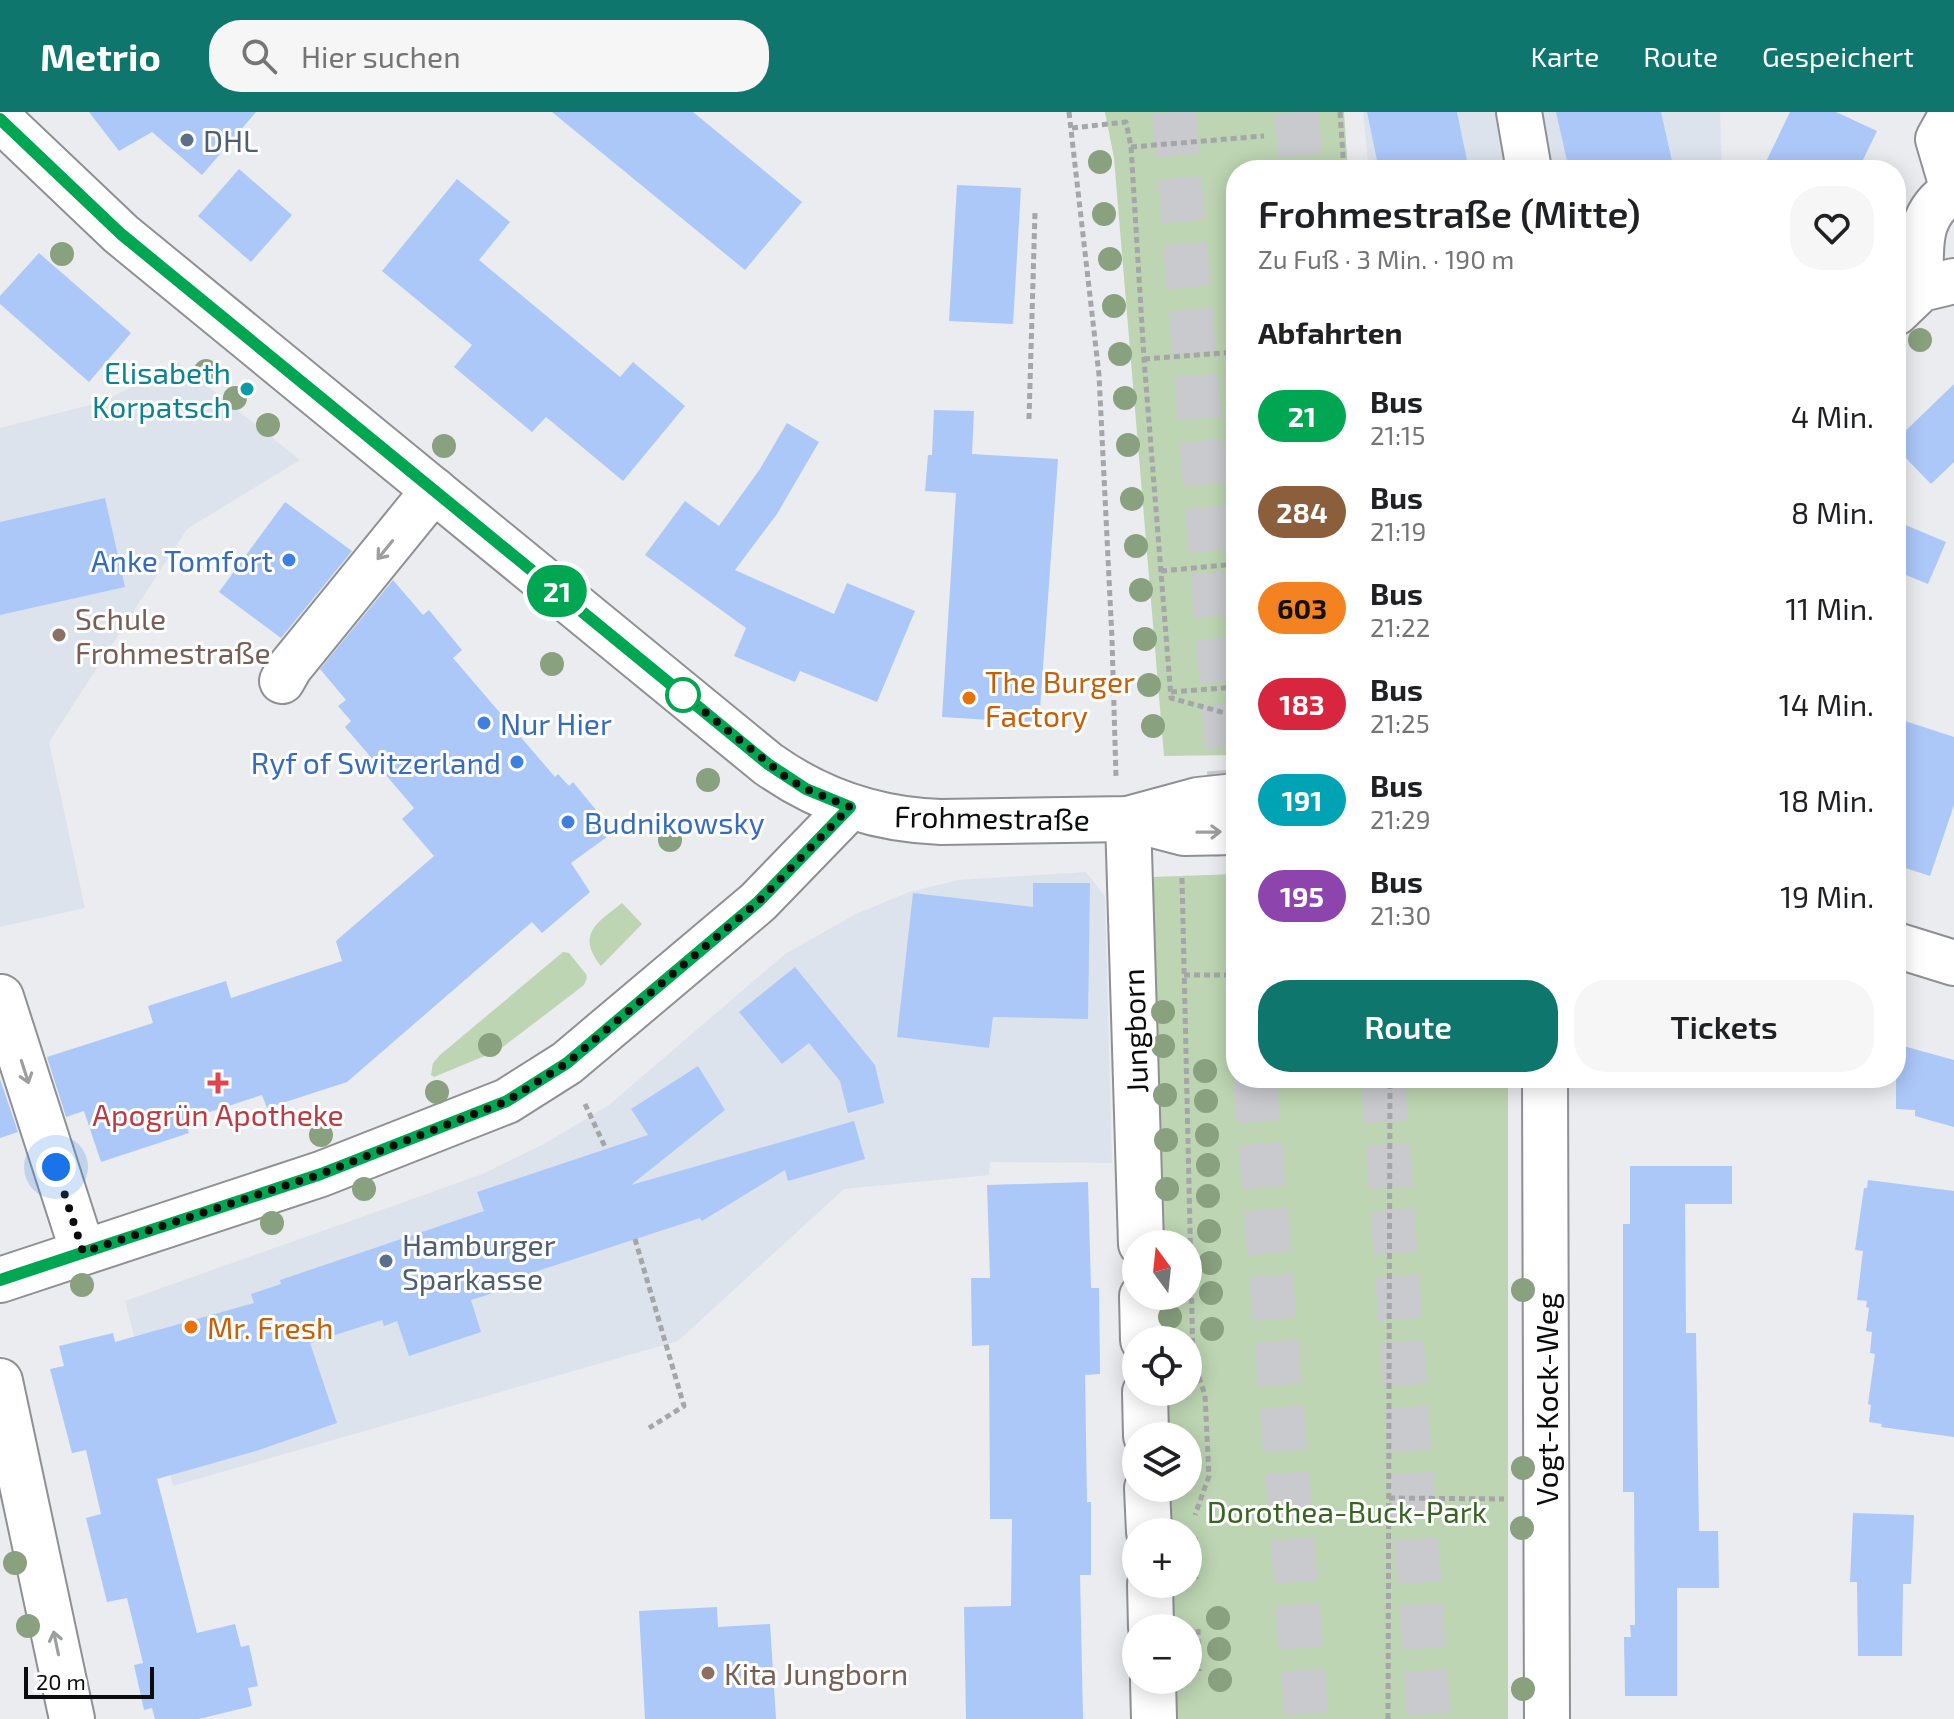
<!DOCTYPE html>
<html lang="de">
<head>
<meta charset="utf-8">
<style>
	body { margin:0; font-family:"Exo 2",sans-serif; background:#f6f6f6; color:#202124; height:100vh; display:flex; flex-direction:column; font-size:30px; white-space:nowrap }
	* { box-sizing:border-box; margin:0 }
	p { font-size:26px; color:#757577 }
	.icon { flex:none; width:44px; height:44px; fill:none; stroke:currentColor; stroke-width:2; stroke-linecap:round; stroke-linejoin:round }
	.map { position:relative; flex:1; overflow:hidden }
	.details { position:absolute; left:1226px; top:48px; width:680px; height:928px; display:flex; flex-direction:column; background:#fff; border-radius:32px; box-shadow:0 4px 20px #0003 }
	.details>* { flex:none }
	.badge { padding:0 16px; border-radius:26px; font-size:28px; line-height:52px }
	.needle { width:52px; rotate:345deg }
	.tools { position:absolute; left:1122px; top:1118px; display:grid; gap:16px }
	.tools a { display:grid; place-items:center; width:80px; height:80px; border-radius:50%; background:#fff; box-shadow:0 4px 20px #0003; font-size:40px }
	.scale { position:absolute; left:24px; bottom:20px; width:130px; box-sizing:border-box; padding-left:8px; border:4px solid #0b0c0d; border-top:0; font-size:22px; line-height:28px; white-space:nowrap; color:#0b0c0d; -webkit-text-stroke:6px #fff; paint-order:stroke }
	.you { position:absolute; width:40px; height:40px; margin:-20px; border:6px solid #fff; border-radius:50%; background:#1a73e8; box-shadow:0 0 0 12px #1a73e833 }
	.map>.badge { position:absolute; translate:-50% -50%; box-shadow:0 0 0 4px #fff }
	h2 { padding:0 32px; font-size:30px; line-height:72px }
	.round { display:grid; place-items:center; flex:none; width:84px; height:84px; border-radius:32px; background:#f6f6f6 }
	.overview { display:flex; align-items:center; justify-content:space-between; height:136px; padding:0 32px }
	h1 { font-size:38px; font-weight:600; line-height:60px }
	.primary-button { display:flex; gap:16px; margin-top:auto; padding:16px 32px }
	.primary-button a { flex:1; height:92px; border-radius:32px; background:#0f766e; color:#fff; font-size:32px; font-weight:600; line-height:92px; text-align:center }
	.primary-button a+a { background:#f6f6f6; color:#202124 }
	ul { padding:0; list-style:none }
	li { display:flex; align-items:center; gap:24px; height:96px; padding:0 32px }
	li div { flex:1 }
	li b { display:block; font-size:30px }
	li em { font-style:normal }
	li .badge { min-width:88px; font-weight:700; text-align:center }
	header { display:flex; align-items:center; gap:48px; box-sizing:border-box; height:112px; padding:0 40px; background:#0f766e; color:#fff }
	header strong { font-size:38px }
	nav { display:flex; gap:44px; margin-inline-start:auto; font-size:28px }
	.search { width:560px; height:72px; background:#f6f6f6; display:flex; align-items:center; gap:20px; box-sizing:border-box; padding:0 28px; border-radius:32px; color:#757577; font-size:30px }
	.map>svg:first-child { display:block }
	.built { fill:#dde3ed }
	.green { fill:#bdd5b2 }
	.building { fill:#acc8f9 }
	.lines { fill:none; stroke-linecap:round; stroke-linejoin:round }
	.highway-tunnel { stroke:#c9cacd; stroke-width:44; stroke-dasharray:44 22; stroke-linecap:butt }
	.minor-casing { stroke:#8f9093; stroke-width:48 }
	.path { stroke:#a4a6a8; stroke-width:5; stroke-dasharray:6 4; stroke-linecap:butt }
	.minor { stroke:#fff; stroke-width:44 }
	.tree { fill:#89a17f }
	.oneway { stroke:#9d9e9e }
	.line-casing { stroke:#fff; stroke-width:18 }
	.line { stroke:#00a651; stroke-width:12 }
	.walk { stroke:#0b0c0d; stroke-width:8; stroke-dasharray:0 14.4 }
	.service-dot { fill:#5c6f8a; stroke:#fff; stroke-width:3 }
	.culture-dot { fill:#0f9aa8; stroke:#fff; stroke-width:3 }
	.shop-dot { fill:#3f7fe0; stroke:#fff; stroke-width:3 }
	.education-dot { fill:#8d6e63; stroke:#fff; stroke-width:3 }
	.stop-dot { fill:#fff; stroke:#00a651; stroke-width:4 }
	.food-dot { fill:#e8710a; stroke:#fff; stroke-width:3 }
	.health-dot { fill:#e0444e; stroke:#fff; stroke-width:3 }
	.labels { text-anchor:middle; dominant-baseline:central; stroke-width:6; stroke-linejoin:round; paint-order:stroke }
	.service-label { font-size:30px; fill:#4e5e75; stroke:#fff; text-anchor:start }
	.culture-label { font-size:30px; fill:#0d838f; stroke:#fff; text-anchor:end }
	.shop-label { font-size:30px; fill:#366cbe; stroke:#fff; text-anchor:end }
	.education-label { font-size:30px; fill:#785e54; stroke:#fff; text-anchor:start }
	.food-label { font-size:30px; fill:#c56008; stroke:#fff; text-anchor:start }
	.street-label { font-size:30px; fill:#0b0c0d; stroke:#fff }
	.health-label { font-size:30px; fill:#be3a42; stroke:#fff }
	.park-label { font-size:30px; fill:#3a6424; stroke:#fff }
</style>
</head>
<body>
<header>
<strong>Metrio</strong>
<div class="search"><svg class="icon" aria-label="search" viewBox="0 0 24 24"><circle cx="10" cy="10" r="6"/><path d="M15 15l6 6"/></svg>Hier suchen</div>
<nav><a>Karte</a><a>Route</a><a>Gespeichert</a></nav>
</header>
<div class="map">
<svg width="1954" height="1607" viewBox="0 0 1954 1607">
	<rect width="100%" height="100%" fill="#eaecef"/>
	<g class="built">
		<polygon points="1363,0 1720,0 1722,58 1369,58"/>
		<polygon points="177,250 300,348 187,417 49,630 85,796 0,815 0,316 105,289"/>
		<polygon points="1086,760 1105,784 1112,1051 990,1050 989,1063 844,1077 678,1229 173,1374 125,1189 480,1063 544,1032 609,993 785,842 856,802 909,780 958,768"/>
	</g>
	<g class="green">
		<polygon points="1105,0 1344,0 1348,58 1236,58 1236,643 1164,644 1114,46"/>
		<polygon points="1236,762 1236,966 1508,966 1508,1607 1174,1607 1173,1568 1188,1568 1188,1516 1172,1516 1171,1472 1188,1472 1188,1420 1169,1420 1168,1376 1188,1376 1188,1324 1167,1324 1166,1280 1188,1280 1188,1228 1165,1228 1164,1184 1188,1184 1188,1132 1162,1132 1153,765"/>
		<path d="M622,791L642,812L601,854C576,822 597,811 622,791Z"/>
		<polygon points="563,840 569,841 586,862 587,866 584,873 499,938 434,965 431,963 433,951 440,943"/>
	</g>
	<g class="building">
		<polygon points="89,0 256,0 202,63 152,20 119,39"/>
		<polygon points="552,0 693,0 802,90 745,158"/>
		<polygon points="1367,0 1457,0 1469,58 1379,58"/>
		<polygon points="1556,0 1661,0 1674,58 1569,58"/>
		<polygon points="1790,0 1836,0 1877,19 1858,58 1762,58"/>
		<polygon points="239,57 292,103 251,150 198,104"/>
		<polygon points="457,67 510,110 479,148 620,265 633,250 685,294 623,369 546,305 532,320 454,255 472,233 382,159"/>
		<polygon points="957,73 1021,76 1013,212 949,209"/>
		<polygon points="39,141 131,221 89,270 0,192 0,184"/>
		<polygon points="1954,272 1954,350 1931,372 1896,336 1896,328"/>
		<polygon points="934,298 974,299 972,342 1058,347 1039,611 942,605 956,381 925,379 928,343 932,343"/>
		<polygon points="787,311 819,330 777,402 735,458 834,502 847,471 915,499 877,590 800,559 795,570 734,544 746,516 645,443 685,389 719,414 760,357"/>
		<polygon points="105,386 125,475 0,503 0,410"/>
		<polygon points="285,390 352,439 281,526 219,480"/>
		<polygon points="1896,409 1946,430 1928,472 1896,459"/>
		<polygon points="393,468 423,503 429,498 462,538 453,546 555,665 558,662 569,674 573,670 601,704 597,707 611,722 571,751 590,780 542,821 532,810 347,970 267,996 262,983 185,1008 189,1021 101,1050 84,999 66,1005 47,945 153,911 148,894 226,869 231,886 342,849 336,829 434,744 402,707 414,696 345,615 351,609 338,594 346,588 320,557"/>
		<polygon points="1896,606 1954,625 1954,693 1930,764 1896,753"/>
		<polygon points="1033,771 1090,771 1088,907 993,905 989,936 897,925 913,781 1033,795"/>
		<polygon points="795,855 875,953 884,991 848,1001 840,969 809,931 782,952 739,900"/>
		<polygon points="1896,932 1954,948 1954,1015 1915,1004 1915,998 1896,997"/>
		<polygon points="698,954 725,998 631,1073 854,1009 865,1047 788,1069 785,1058 702,1109 700,1106 507,1169 509,1176 471,1188 481,1220 409,1244 397,1209 384,1214 382,1208 310,1231 337,1311 256,1339 157,1367 197,1521 235,1512 241,1535 249,1533 258,1574 248,1576 252,1594 199,1607 155,1607 152,1596 144,1598 134,1553 143,1551 127,1486 107,1490 86,1406 101,1402 86,1338 72,1341 50,1257 64,1254 59,1234 113,1221 115,1230 254,1191 251,1182 281,1172 280,1168 484,1099 477,1080 648,1023 631,997"/>
		<polygon points="0,967 18,1020 0,1026"/>
		<polygon points="1630,1054 1732,1054 1732,1092 1685,1092 1686,1221 1696,1221 1699,1419 1718,1419 1719,1476 1677,1476 1677,1584 1625,1584 1624,1525 1631,1525 1630,1513 1635,1513 1634,1380 1623,1380 1623,1112 1630,1112"/>
		<polygon points="1868,1068 1954,1079 1954,1325 1881,1315 1882,1312 1869,1310 1871,1293 1868,1292 1875,1242 1870,1241 1872,1220 1866,1219 1869,1196 1866,1195 1867,1189 1857,1188 1863,1139 1855,1138 1864,1076 1867,1076"/>
		<polygon points="1088,1070 1091,1176 1099,1176 1100,1262 1085,1263 1087,1390 1091,1390 1091,1463 1080,1463 1083,1607 966,1607 964,1495 1011,1494 1012,1407 990,1407 989,1233 972,1234 971,1166 990,1166 987,1073"/>
		<polygon points="1853,1401 1914,1403 1911,1472 1903,1472 1902,1544 1858,1544 1857,1470 1850,1470"/>
		<polygon points="717,1495 718,1515 770,1512 776,1607 645,1607 639,1499"/>
	</g>
	<g class="lines">
		<g class="highway-tunnel">
			<polyline points="1174,0 1236,743"/>
			<polyline points="1296,0 1302,58"/>
			<polyline points="1255,966 1307,1607"/>
			<polyline points="1383,966 1429,1607"/>
		</g>
		<g class="minor-casing">
			<g id="minor">
				<polyline points="1519,0 1529,58"/>
				<polyline points="1953,0 1938,27 1953,78"/>
				<path d="M0,7L121,122L768,652C820,689 877,708 941,710L1128,707L1198,688L1236,684"/>
				<path d="M1921,177C1921,136 1915,102 1954,78"/>
				<polyline points="1896,201 1921,177 1954,169"/>
				<polyline points="282,569 290,555 434,378"/>
				<polyline points="1128,707 1141,1132"/>
				<polyline points="1138,709 1184,721 1236,720"/>
				<polyline points="1896,833 1954,851"/>
				<polyline points="1,885 83,1140"/>
				<polyline points="1545,966 1547,1607"/>
				<polyline points="0,1168 321,1062 507,989 567,951 758,790 850,695"/>
				<polyline points="1142,1184 1143,1228"/>
				<polyline points="0,1269 72,1607"/>
				<polyline points="1145,1280 1146,1324"/>
				<polyline points="1147,1376 1149,1420"/>
				<polyline points="1150,1472 1151,1516"/>
				<polyline points="1153,1568 1154,1607"/>
			</g>
		</g>
		<g class="path">
			<polyline points="1069,0 1099,263 1112,527 1116,665"/>
			<polyline points="1340,0 1344,58"/>
			<polyline points="1072,16 1126,10 1131,35 1144,247 1171,586 1236,604"/>
			<polyline points="1131,35 1264,24"/>
			<polyline points="1144,247 1236,240"/>
			<polyline points="1029,307 1035,100"/>
			<polyline points="1161,459 1236,452"/>
			<polyline points="1171,580 1236,575"/>
			<polyline points="1182,766 1193,1248 1205,1283 1209,1364 1195,1403"/>
			<polyline points="1184,863 1236,863"/>
			<polyline points="585,992 606,1037"/>
			<polyline points="635,1127 684,1294 649,1316"/>
			<polyline points="1389,1386 1504,1387"/>
			<polyline points="1195,1425 1196,1467"/>
			<polyline points="1198,1517 1199,1559"/>
			<polyline points="1388,1607 1390,966"/>
		</g>
		<use href="#minor" class="minor"/>
	</g>
	<g class="tree">
		<circle cx="1100" cy="50" r="12"/>
		<circle cx="1104" cy="102" r="12"/>
		<circle cx="62" cy="142" r="12"/>
		<circle cx="1110" cy="147" r="12"/>
		<circle cx="1114" cy="194" r="12"/>
		<circle cx="1920" cy="228" r="12"/>
		<circle cx="1120" cy="242" r="12"/>
		<circle cx="206" cy="259" r="12"/>
		<circle cx="235" cy="286" r="12"/>
		<circle cx="1125" cy="286" r="12"/>
		<circle cx="268" cy="313" r="12"/>
		<circle cx="1128" cy="333" r="12"/>
		<circle cx="444" cy="334" r="12"/>
		<circle cx="1132" cy="387" r="12"/>
		<circle cx="1136" cy="434" r="12"/>
		<circle cx="1141" cy="478" r="12"/>
		<circle cx="1145" cy="527" r="12"/>
		<circle cx="552" cy="552" r="12"/>
		<circle cx="1149" cy="573" r="12"/>
		<circle cx="1153" cy="614" r="12"/>
		<circle cx="708" cy="668" r="12"/>
		<circle cx="670" cy="728" r="12"/>
		<circle cx="1163" cy="900" r="12"/>
		<circle cx="490" cy="933" r="12"/>
		<circle cx="1163" cy="934" r="12"/>
		<circle cx="1205" cy="959" r="12"/>
		<circle cx="437" cy="980" r="12"/>
		<circle cx="1165" cy="983" r="12"/>
		<circle cx="1206" cy="989" r="12"/>
		<circle cx="321" cy="1023" r="12"/>
		<circle cx="1207" cy="1023" r="12"/>
		<circle cx="1166" cy="1028" r="12"/>
		<circle cx="1208" cy="1053" r="12"/>
		<circle cx="364" cy="1077" r="12"/>
		<circle cx="1167" cy="1077" r="12"/>
		<circle cx="1208" cy="1084" r="12"/>
		<circle cx="272" cy="1111" r="12"/>
		<circle cx="1209" cy="1119" r="12"/>
		<circle cx="1210" cy="1151" r="12"/>
		<circle cx="82" cy="1173" r="12"/>
		<circle cx="1523" cy="1178" r="12"/>
		<circle cx="1211" cy="1181" r="12"/>
		<circle cx="1170" cy="1205" r="12"/>
		<circle cx="1212" cy="1217" r="12"/>
		<circle cx="1523" cy="1356" r="12"/>
		<circle cx="1522" cy="1416" r="12"/>
		<circle cx="15" cy="1451" r="12"/>
		<circle cx="1218" cy="1506" r="12"/>
		<circle cx="28" cy="1514" r="12"/>
		<circle cx="1219" cy="1537" r="12"/>
		<circle cx="1220" cy="1568" r="12"/>
		<circle cx="1523" cy="1577" r="12"/>
	</g>
	<defs><path id="oneway-shaft" d="M-6 0H5M1.5-3L5.5 0L1.5 3" fill="none" stroke-width="1.6" stroke-linecap="round" stroke-linejoin="round" transform="scale(2)"/></defs>
	<g class="oneway">
		<use href="#oneway-shaft" transform="translate(385 438) rotate(129)"/>
		<use href="#oneway-shaft" transform="translate(1209 720) rotate(-1)"/>
		<use href="#oneway-shaft" transform="translate(25 960) rotate(72)"/>
		<use href="#oneway-shaft" transform="translate(56 1531) rotate(-102)"/>
	</g>
	<g class="lines">
		<g class="line-casing">
			<polyline id="line" points="0,7 121,122 768,652 806,677 850,695 758,790 567,951 507,989 321,1062 0,1168"/>
		</g>
		<use href="#line" class="line"/>
		<polyline class="walk" points="56,1055 83,1140 321,1062 507,989 567,951 758,790 850,695 806,677 787,666 680,580 683,583"/>
	</g>
	<g class="service-dot">
		<circle cx="187" cy="28" r="8"/>
		<circle cx="386" cy="1149" r="8"/>
	</g>
	<circle class="culture-dot" cx="247" cy="277" r="8"/>
	<g class="shop-dot">
		<circle cx="289" cy="448" r="8"/>
		<circle cx="484" cy="611" r="8"/>
		<circle cx="517" cy="650" r="8"/>
		<circle cx="568" cy="710" r="8"/>
	</g>
	<g class="education-dot">
		<circle cx="59" cy="523" r="8"/>
		<circle cx="708" cy="1561" r="8"/>
	</g>
	<circle class="stop-dot" cx="683" cy="583" r="16"/>
	<g class="food-dot">
		<circle cx="969" cy="586" r="8"/>
		<circle cx="191" cy="1215" r="8"/>
	</g>
	<path class="health-dot" d="M214 959h8v8h8v8h-8v8h-8v-8h-8v-8h8z"/>
	<g class="labels">
		<g class="service-label">
			<text x="203" y="28">DHL</text>
			<text x="402" y="1132">Hamburger<tspan x="402" dy="34">Sparkasse</tspan></text>
		</g>
		<g class="culture-label">
			<text x="231" y="260">Elisabeth<tspan x="231" dy="34">Korpatsch</tspan></text>
		</g>
		<g class="shop-label">
			<text x="273" y="448">Anke Tomfort</text>
			<text x="500" y="611" text-anchor="start">Nur Hier</text>
			<text x="501" y="650">Ryf of Switzerland</text>
			<text x="584" y="710" text-anchor="start">Budnikowsky</text>
		</g>
		<g class="education-label">
			<text x="75" y="506">Schule<tspan x="75" dy="34">Frohmestraße</tspan></text>
			<text x="724" y="1561">Kita Jungborn</text>
		</g>
		<g class="food-label">
			<text x="985" y="569">The Burger<tspan x="985" dy="34">Factory</tspan></text>
			<text x="207" y="1215">Mr. Fresh</text>
		</g>
		<g class="street-label">
			<text transform="translate(992 705) rotate(1)">Frohmestraße</text>
			<text transform="translate(1134 919) rotate(-92)">Jungborn</text>
			<text transform="translate(1546 1287) rotate(-90)">Vogt-Kock-Weg</text>
		</g>
		<g class="health-label">
			<text x="218" y="1002">Apogrün Apotheke</text>
		</g>
		<g class="park-label">
			<text x="1347" y="1399">Dorothea-Buck-Park</text>
		</g>
	</g>
</svg>
<div class="tools">
<a><svg class="needle" viewBox="-14 -14 28 28"><path d="M0-13l5 13h-10z" fill="#e53935"/><path d="M0 13l5-13h-10z" fill="#757577"/></svg></a>
<a><svg class="icon" aria-label="locate" viewBox="0 0 24 24"><circle cx="12" cy="12" r="6"/><path d="M12 2v4M12 18v4M2 12h4M18 12h4"/></svg></a>
<a><svg class="icon" aria-label="layers" viewBox="0 0 24 24"><path d="M12 4l9 5-9 5-9-5zM3 14l9 5 9-5"/></svg></a>
<a>+</a>
<a>−</a>
</div>
<div class="scale">20 m</div>
<div class="you" style="left:56px;top:1055px"></div>
<b class="badge" style="left:557px;top:479px;background:#00a651;color:#fff">21</b>
<section class="details">
<div class="overview"><div><h1>Frohmestraße (Mitte)</h1><p>Zu Fuß · 3 Min. · 190 m</p></div><a class="round"><svg class="icon" aria-label="heart" viewBox="0 0 24 24"><path d="M12 20l-8-8c-3-5 5-10 8-4 3-6 11-1 8 4z"/></svg></a></div>
<h2>Abfahrten</h2>
<ul>
<li><span class="badge" style="background:#00a651;color:#fff">21</span><div><b>Bus</b><p>21:15</p></div><em>4 Min.</em></li>
<li><span class="badge" style="background:#8b5e3c;color:#fff">284</span><div><b>Bus</b><p>21:19</p></div><em>8 Min.</em></li>
<li><span class="badge" style="background:#f58220;color:#111">603</span><div><b>Bus</b><p>21:22</p></div><em>11 Min.</em></li>
<li><span class="badge" style="background:#d7263d;color:#fff">183</span><div><b>Bus</b><p>21:25</p></div><em>14 Min.</em></li>
<li><span class="badge" style="background:#00a3b4;color:#fff">191</span><div><b>Bus</b><p>21:29</p></div><em>18 Min.</em></li>
<li><span class="badge" style="background:#8e44ad;color:#fff">195</span><div><b>Bus</b><p>21:30</p></div><em>19 Min.</em></li>
</ul>
<div class="primary-button"><a>Route</a><a>Tickets</a></div>
</section>
</div>
</body>
</html>
